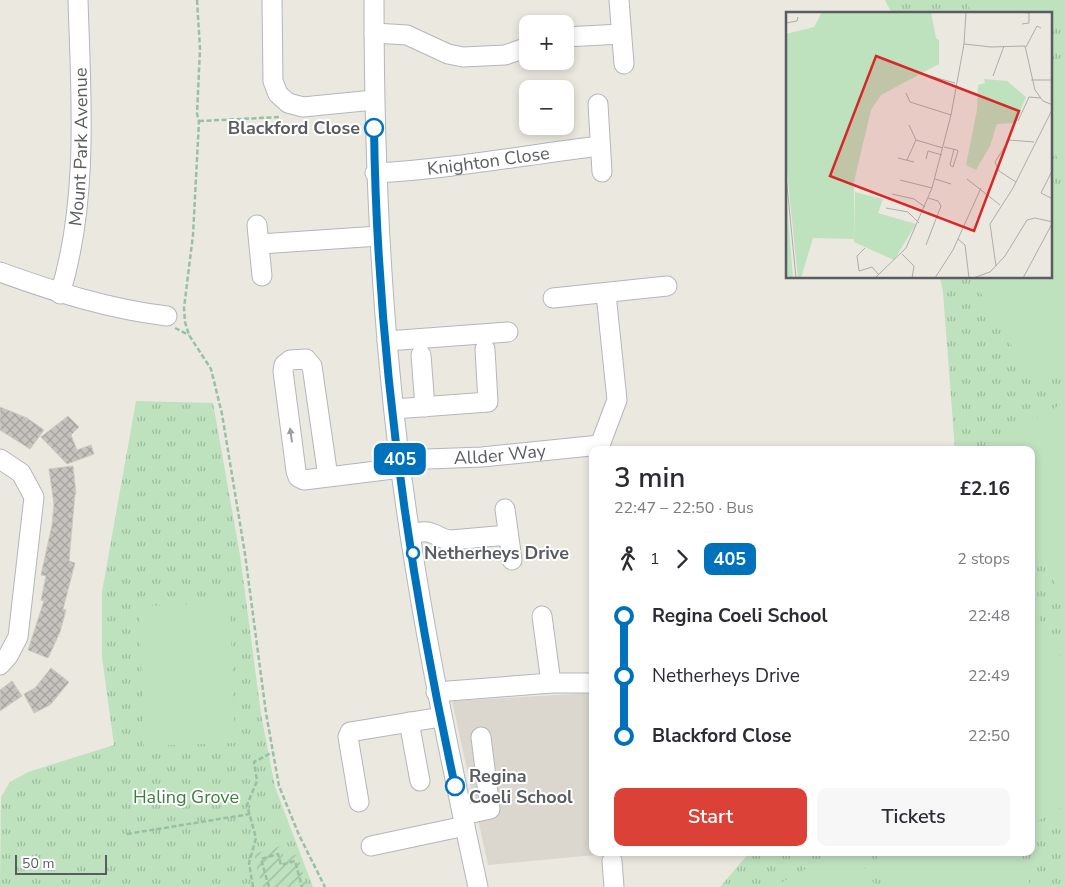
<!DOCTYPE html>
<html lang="en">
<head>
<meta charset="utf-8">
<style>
	body { margin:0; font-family:"Nunito Sans",sans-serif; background:#f7f7f7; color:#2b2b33; height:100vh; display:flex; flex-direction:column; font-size:19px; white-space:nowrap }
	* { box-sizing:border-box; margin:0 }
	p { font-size:16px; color:#7c7c81 }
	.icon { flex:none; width:28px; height:28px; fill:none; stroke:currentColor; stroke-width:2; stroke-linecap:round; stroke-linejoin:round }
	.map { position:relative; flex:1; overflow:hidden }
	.drawer { position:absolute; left:589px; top:446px; width:446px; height:410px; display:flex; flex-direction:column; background:#fff; border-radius:10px; box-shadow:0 2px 8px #0003 }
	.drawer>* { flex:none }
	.badge { padding:0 10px; border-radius:8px; font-size:18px; line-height:32px }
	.buttons { position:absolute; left:519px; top:15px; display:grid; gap:10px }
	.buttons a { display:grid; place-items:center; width:55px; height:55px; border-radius:10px; background:#fff; box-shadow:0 2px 8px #0003; font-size:25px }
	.scale { position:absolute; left:15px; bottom:12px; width:92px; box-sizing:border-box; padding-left:5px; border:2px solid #595c60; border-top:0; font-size:14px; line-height:18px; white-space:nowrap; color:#595c60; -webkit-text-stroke:4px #fff; paint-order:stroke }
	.map>.badge { position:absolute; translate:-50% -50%; box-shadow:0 0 0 2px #fff }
	.legs { display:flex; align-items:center; gap:8px; height:55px; padding:0 25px; font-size:16px }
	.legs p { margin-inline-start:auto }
	.summary { display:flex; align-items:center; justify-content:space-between; height:85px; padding:0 25px }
	h1 { font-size:28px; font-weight:600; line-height:38px }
	.cta { display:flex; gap:10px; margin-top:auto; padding:10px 25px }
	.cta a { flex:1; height:58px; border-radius:10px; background:#db4136; color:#fff; font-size:20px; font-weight:600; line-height:58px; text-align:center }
	.cta a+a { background:#f7f7f7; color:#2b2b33 }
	ul { padding:0 25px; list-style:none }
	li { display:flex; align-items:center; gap:18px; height:60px; font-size:19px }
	li i { display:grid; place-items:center; width:8px; height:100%; margin:0 6px; background:currentColor }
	li i::after { content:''; width:12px; height:12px; margin:-6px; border:4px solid; border-radius:50%; background:#fff }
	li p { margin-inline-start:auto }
	li:first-child i { background:linear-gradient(#0000 50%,currentColor 0) }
	li:last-child i { background:linear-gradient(currentColor 50%,#0000 0) }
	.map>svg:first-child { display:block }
	.education { fill:#dbd7ce }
	.grass { fill:url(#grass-tufts) }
	.garden { fill:url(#garden-furrows) }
	.pitch { fill:#bee1be }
	.building { fill:url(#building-cross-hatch); stroke:#cfcabf }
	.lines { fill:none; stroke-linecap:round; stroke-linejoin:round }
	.minor-casing { stroke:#b3b6ba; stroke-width:21 }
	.path { stroke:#98c1a3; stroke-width:2.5; stroke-dasharray:5 2.5; stroke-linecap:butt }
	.minor { stroke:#fff; stroke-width:19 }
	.oneway { fill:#9b9da0 }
	.line-1-casing { stroke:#fff; stroke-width:11 }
	.line-1 { stroke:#0072bc; stroke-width:8 }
	.stop-1-dot { fill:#fff; stroke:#0072bc; stroke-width:2.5 }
	.labels { text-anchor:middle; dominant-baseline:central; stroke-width:4; stroke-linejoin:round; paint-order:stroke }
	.stop-label { font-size:18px; font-weight:bold; fill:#595c60; stroke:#fff; text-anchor:start }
	.street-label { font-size:18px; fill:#595c60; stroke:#fff }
	.park-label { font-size:18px; fill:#3a7e3c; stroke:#fff }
	.inset-road { fill:none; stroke:#adaca9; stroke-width:1 }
	.view { fill:#d62828; fill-opacity:0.15; stroke:#d62828; stroke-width:2.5 }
	.inset-edge { fill:none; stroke:#595c60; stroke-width:2.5 }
</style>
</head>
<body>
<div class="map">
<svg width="1065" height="887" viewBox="0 0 1065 887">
	<defs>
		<pattern id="grass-tufts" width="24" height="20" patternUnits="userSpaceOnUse" patternTransform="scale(1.25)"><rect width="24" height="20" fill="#bee1be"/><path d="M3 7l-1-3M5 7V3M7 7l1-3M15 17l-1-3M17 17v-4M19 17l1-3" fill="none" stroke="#9dba9e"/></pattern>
		<pattern id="garden-furrows" width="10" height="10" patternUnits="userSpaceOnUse" patternTransform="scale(1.25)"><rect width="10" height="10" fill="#bee1be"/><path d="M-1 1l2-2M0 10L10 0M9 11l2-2" fill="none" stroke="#9dba9e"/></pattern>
		<pattern id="building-cross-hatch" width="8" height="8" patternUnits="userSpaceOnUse" patternTransform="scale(1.25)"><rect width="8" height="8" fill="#c6c3be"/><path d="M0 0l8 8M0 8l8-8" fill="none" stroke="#a4a29e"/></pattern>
	</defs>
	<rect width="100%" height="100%" fill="#ebe8e0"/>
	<polygon class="education" points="592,693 592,852 616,853 488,865 452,701"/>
	<g class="grass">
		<polygon points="885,0 1065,0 1065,887 720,887 749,853 1031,852 1031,450 955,450 943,292 940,278 1051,278 1051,14 892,14"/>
		<polygon points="136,401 213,403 240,555 261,714 275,787 313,887 0,887 1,797 10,782 28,772 114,745 102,657 102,592"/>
	</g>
	<polygon class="garden" points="281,846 284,858 298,854 306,887 262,887 254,854"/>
	<g class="pitch">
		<polygon points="965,0 1065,0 1065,19 1051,26 1051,14 973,14"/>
		<polygon points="1065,60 1065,171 1051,147 1051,68"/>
		<polygon points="1051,178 1065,202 1065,364 1033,382 972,278 1051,278"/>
		<polygon points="1065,402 1065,541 1038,556 1031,544 1031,450 982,450"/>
		<polygon points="1065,545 1065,601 1041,559"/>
		<polygon points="230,603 235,743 144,746 139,606"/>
		<polygon points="1033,609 1065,664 1065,805 1031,825"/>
		<polygon points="833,853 856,853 876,887 774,887"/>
		<polygon points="875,853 1012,853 1032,887 896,887"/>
	</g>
	<g class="building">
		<polygon points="0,407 27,418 44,430 30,449 0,430"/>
		<polygon points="68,416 79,427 71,435 77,450 91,445 94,454 67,464 41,437"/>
		<polygon points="73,466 76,494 75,494 69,561 75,563 63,609 66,610 60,632 48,658 28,650 44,601 41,600 46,576 41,575 52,525 54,504 49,469"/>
		<polygon points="51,668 69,682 50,705 34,713 24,694 35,688"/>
		<polygon points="12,681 22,696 0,711 0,690"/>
	</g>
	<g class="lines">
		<g class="minor-casing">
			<g id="minor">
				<polyline points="272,0 273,81 278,94 288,103 303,107 374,100"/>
				<path d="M374,0C374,125 378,249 390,373C406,547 441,717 478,887"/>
				<polyline points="619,0 624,64"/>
				<polyline points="374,33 407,35 448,54 463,57 505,55 528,47"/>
				<polyline points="565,37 621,34"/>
				<polyline points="598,104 602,172"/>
				<path id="s1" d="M375,173C451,169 525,155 600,146"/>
				<polyline points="257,225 262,276"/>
				<polyline points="260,244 379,236"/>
				<path d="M0,272C55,292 109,309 167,316"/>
				<path id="s2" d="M60,294C89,200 81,96 78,0"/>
				<polyline points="553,298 667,286"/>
				<polyline points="387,341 508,332"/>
				<polyline points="421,355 425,407"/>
				<polyline points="394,409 488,402 485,349"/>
				<polyline points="600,445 617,400 606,294"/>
				<polyline points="0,459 21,473 34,497 18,637 8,656 0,665"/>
				<path id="s3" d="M400,460L482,457L600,445"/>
				<polyline points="328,477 312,366 306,359 290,360 284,365 283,371 296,471 298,477 304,480 401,468"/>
				<polyline points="505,509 512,560"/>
				<path d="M410,534C417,533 425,530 431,533C439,535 442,540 451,540L508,535"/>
				<polyline points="542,616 551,683"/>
				<polyline points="436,692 551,683 592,683"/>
				<polyline points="409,722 420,781"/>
				<polyline points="359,802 348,737 350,732 441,717"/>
				<polyline points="463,815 490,809 481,737"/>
				<polyline points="371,846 465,826"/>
				<polyline points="612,861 614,887"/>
			</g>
		</g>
		<g class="path">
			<polyline points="197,0 200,49 197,114 199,121 193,235 184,308 185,322 189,335 211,369 222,414 245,554 266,713 279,786 299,835 325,887"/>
			<polyline points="199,121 280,117"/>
			<polyline points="175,328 189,335"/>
			<polyline points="127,834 250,814"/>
			<polyline points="253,887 249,863 256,838 247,805 257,781 254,762 273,752"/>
			<polyline points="269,887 261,859 278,854 281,865 295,861 302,887"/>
		</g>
		<use href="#minor" class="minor"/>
	</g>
	<defs><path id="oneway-solid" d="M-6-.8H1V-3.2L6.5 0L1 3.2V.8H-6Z" transform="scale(1.25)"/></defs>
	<use class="oneway" href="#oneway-solid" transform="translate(291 435) rotate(-98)"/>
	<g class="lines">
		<g class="line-1-casing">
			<path id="line-1" d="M374,128C377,347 408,572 455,786"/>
		</g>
		<use href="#line-1" class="line-1"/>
	</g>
	<g class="stop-1-dot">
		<circle cx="374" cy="128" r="9"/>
		<circle cx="413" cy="553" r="6"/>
		<circle cx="455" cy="786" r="9"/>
	</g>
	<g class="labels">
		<g class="stop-label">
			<text x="360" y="128" text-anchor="end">Blackford Close</text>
			<text x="424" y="553">Netherheys Drive</text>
			<text x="469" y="776">Regina<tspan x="469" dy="21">Coeli School</tspan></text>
		</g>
		<g class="street-label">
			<text stroke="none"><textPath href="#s2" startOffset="149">Mount Park Avenue</textPath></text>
			<text stroke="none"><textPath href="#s1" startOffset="114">Knighton Close</textPath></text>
			<text stroke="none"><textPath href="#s3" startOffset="100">Allder Way</textPath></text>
		</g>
		<g class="park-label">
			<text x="186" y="797">Haling Grove</text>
		</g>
	</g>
	<g transform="translate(786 12)">
		<rect width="266" height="266" fill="#ebe8e0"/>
		<path d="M36,0H145L150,26L153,28V52L95,83L85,98L68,170V227L27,226L15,266H12L0,150V22L28,15ZM198,67L221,69L240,85L229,111L211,112L204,134L190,158L180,153L191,98L192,73L199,71ZM0,179L7,266H0Z" fill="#bee1be"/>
		<path d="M69,180L97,187L92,201L130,212L108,248L68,230Z" fill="#bee1be"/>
		<path d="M55,0H73L77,11L60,17ZM76,0H94L96,5L79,10ZM124,9L127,29L113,31L110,11ZM85,16L89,35L75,37L71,19ZM52,24L56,50L39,53L35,27ZM144,27L147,45L135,47L132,29ZM35,34L40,61L22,63L18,37ZM127,36L131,59L117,61L113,38ZM111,41L115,67L98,70L94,44ZM70,52L73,70L46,74L44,56ZM92,54L97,80L80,83L75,57ZM15,65L19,91L4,93L0,67ZM40,65L45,92L28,95L23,68ZM73,72L79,107L53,111L47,76ZM45,96L50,123L33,126L28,99ZM21,102L25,128L8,131L4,105ZM194,106L207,111L200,130L188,126ZM68,114L72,140L55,143L51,116ZM51,128L55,154L38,157L33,131ZM26,132L30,158L13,161L9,134ZM56,159L60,186L43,188L39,162ZM31,163L35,189L19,192L14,166ZM61,191L65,217L48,219L44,194ZM36,194L41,221L24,224L20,197Z" fill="#bee1be"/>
		<path class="inset-road" d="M229,0L244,1M0,11L11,9L12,5M236,12L243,11V1M178,32L205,35L239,34L249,78L257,89L267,93M240,35L251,14L255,16M144,64L169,71M207,64L218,34M245,68H267M120,81L124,90L165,103M232,109L243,85L255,86M123,113L130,128M130,128L157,136M158,135L171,138L172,139L167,155L164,153L168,137M112,146L128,150M140,147L142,139L156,143M121,148L130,128M267,157L255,181L267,187M0,163L10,266M149,167L165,172M181,167L214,193M114,168L146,176M230,170L213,159L209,150L223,128L248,130M106,182L128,187L139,195M100,196L122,200L133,211M172,227L179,233L183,266M140,233L155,194L152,189L142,186M79,236L71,244L73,259L86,255L93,263M116,242L128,254L126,266M210,254L204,212L227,176L267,96M89,266L120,236L146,176L165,103L178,32L180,0M149,266L167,238L195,176M187,266L204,260L219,244L241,208L249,206L267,210M237,266L267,210"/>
		<path class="view" d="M90,44L233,99L188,219L44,164Z"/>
		<rect width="266" height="266" class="inset-edge"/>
	</g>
</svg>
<div class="buttons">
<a>+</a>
<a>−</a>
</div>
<div class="scale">50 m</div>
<b class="badge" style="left:400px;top:459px;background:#0072bc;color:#fff">405</b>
<section class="drawer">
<div class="summary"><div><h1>3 min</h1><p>22:47 – 22:50 · Bus</p></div><b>£2.16</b></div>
<div class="legs"><svg class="icon" aria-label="walk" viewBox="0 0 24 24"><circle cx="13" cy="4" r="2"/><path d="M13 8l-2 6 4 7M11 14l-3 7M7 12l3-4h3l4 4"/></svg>1<svg class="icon" aria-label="forward" viewBox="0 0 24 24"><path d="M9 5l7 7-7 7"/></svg><b class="badge" style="background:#0072bc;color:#fff">405</b><p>2 stops</p></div>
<ul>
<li><i style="color:#0072bc"></i><b>Regina Coeli School</b><p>22:48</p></li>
<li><i style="color:#0072bc"></i><span>Netherheys Drive</span><p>22:49</p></li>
<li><i style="color:#0072bc"></i><b>Blackford Close</b><p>22:50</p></li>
</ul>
<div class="cta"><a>Start</a><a>Tickets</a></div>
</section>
</div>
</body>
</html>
